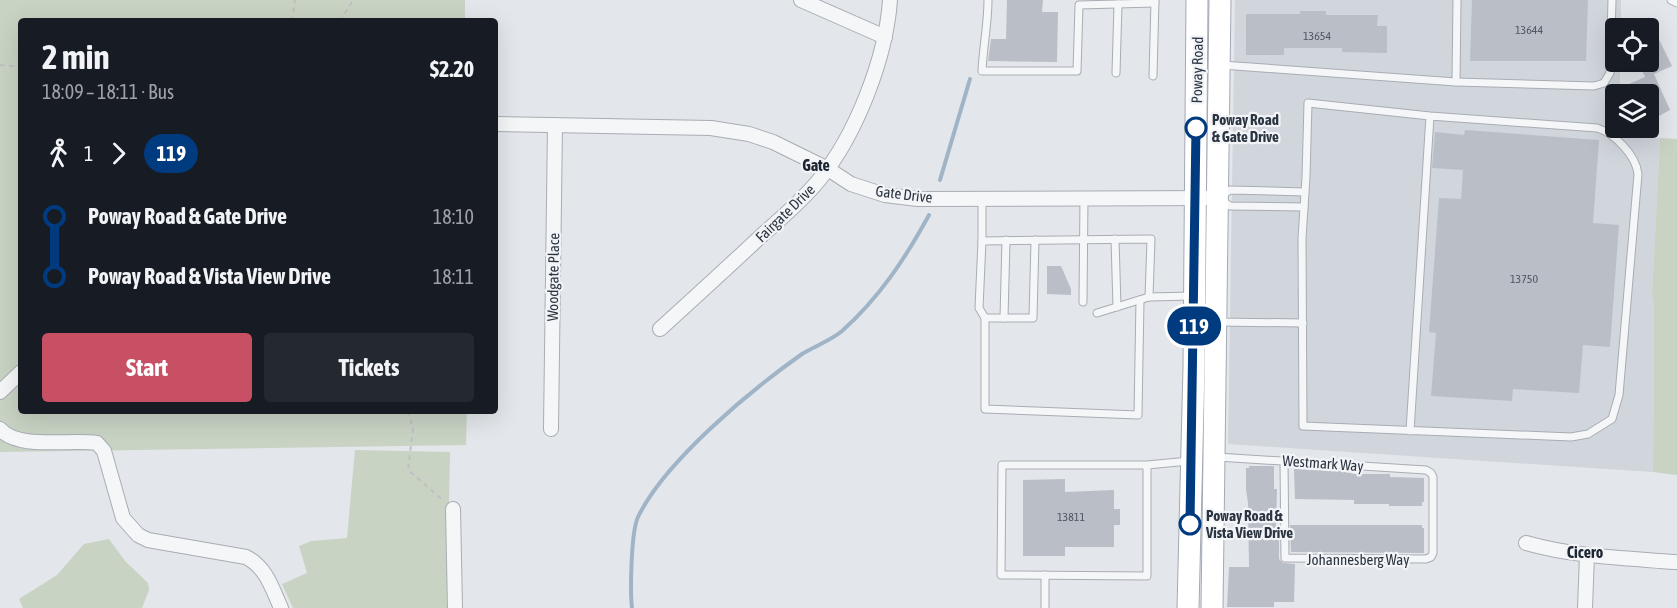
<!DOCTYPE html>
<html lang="en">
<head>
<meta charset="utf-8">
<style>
	body { margin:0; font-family:"Asap Condensed",sans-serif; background:#242831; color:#f1f3f6; height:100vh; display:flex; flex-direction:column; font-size:22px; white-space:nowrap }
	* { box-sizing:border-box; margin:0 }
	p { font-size:20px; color:#9ea1a6 }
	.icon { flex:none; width:33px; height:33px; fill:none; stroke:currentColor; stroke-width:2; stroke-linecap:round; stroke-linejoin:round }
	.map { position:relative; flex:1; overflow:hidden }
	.sheet { position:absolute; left:18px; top:18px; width:480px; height:396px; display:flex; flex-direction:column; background:#171b24; border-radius:6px; box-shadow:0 6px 24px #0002 }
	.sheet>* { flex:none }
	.badge { padding:0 12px; border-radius:20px; font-size:21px; line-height:39px }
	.tools { position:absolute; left:1605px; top:18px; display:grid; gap:12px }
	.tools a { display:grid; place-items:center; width:54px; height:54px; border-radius:6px; background:#171b24; box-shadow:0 6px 24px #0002; font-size:30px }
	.map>.badge { position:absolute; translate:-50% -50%; box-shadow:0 0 0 3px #fff }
	.legs { display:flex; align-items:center; gap:9px; height:66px; padding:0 24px; font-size:20px }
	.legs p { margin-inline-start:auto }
	.headline { display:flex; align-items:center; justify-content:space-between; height:102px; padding:0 24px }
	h1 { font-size:33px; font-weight:700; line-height:45px }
	.button { display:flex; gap:12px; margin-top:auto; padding:12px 24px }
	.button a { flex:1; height:69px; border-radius:6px; background:#c75064; color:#fff; font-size:24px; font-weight:700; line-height:69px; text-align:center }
	.button a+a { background:#242831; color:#f1f3f6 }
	ul { padding:0 24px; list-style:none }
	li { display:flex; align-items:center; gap:21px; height:60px; font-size:22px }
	li i { display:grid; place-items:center; width:9px; height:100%; margin:0 8px; background:currentColor }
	li i::after { content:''; width:15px; height:15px; margin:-8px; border:4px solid; border-radius:50%; background:#171b24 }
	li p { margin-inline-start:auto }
	li:first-child i { background:linear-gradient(#0000 50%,currentColor 0) }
	li:last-child i { background:linear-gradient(currentColor 50%,#0000 0) }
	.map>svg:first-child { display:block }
	.built { fill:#d1d5dc }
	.green { fill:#c8d3c4 }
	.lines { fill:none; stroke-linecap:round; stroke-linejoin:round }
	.stream { stroke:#a0b4c8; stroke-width:4 }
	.building { fill:#babfc7 }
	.service-casing { stroke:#a8adb4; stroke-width:9 }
	.minor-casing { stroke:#a8adb4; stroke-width:16 }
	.primary-casing { stroke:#a3aab5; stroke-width:23 }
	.path { stroke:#bcc0c5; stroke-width:2; stroke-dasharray:4.5 4.5; stroke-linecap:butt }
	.service { stroke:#f5f6f8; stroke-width:7 }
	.minor { stroke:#f5f6f8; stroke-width:14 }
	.primary { stroke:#fff; stroke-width:21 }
	.line-1-casing { stroke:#fff; stroke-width:14 }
	.line-1 { stroke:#003b80; stroke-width:9 }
	.stop-1-dot { fill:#fff; stroke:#003b80; stroke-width:3 }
	.labels { text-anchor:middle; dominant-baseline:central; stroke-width:4.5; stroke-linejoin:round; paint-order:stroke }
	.number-label { font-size:12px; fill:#4f5762 }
	.street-label { font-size:15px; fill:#2b3441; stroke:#f2f4f7 }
	.stop-label { font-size:15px; font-weight:bold; fill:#2b3441; stroke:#f2f4f7; text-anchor:start }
	.neighbourhood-label { font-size:16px; font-weight:bold; fill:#1d2532; stroke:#f2f4f7 }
</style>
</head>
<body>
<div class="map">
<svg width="1677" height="608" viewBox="0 0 1677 608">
	<rect width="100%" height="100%" fill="#e3e6ea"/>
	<polygon class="built" points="1235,0 1621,0 1621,28 1616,28 1616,62 1620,62 1620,94 1616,94 1616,128 1619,128 1619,134 1660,138 1652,295 1654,304 1653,472 1228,444"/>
	<g class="green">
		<polygon points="0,0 465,0 465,21 21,21 21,411 467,411 466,445 0,452"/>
		<polygon points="1660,138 1677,139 1677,475 1653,472 1654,304 1652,295"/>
		<polygon points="355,450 450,452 447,608 293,608 282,584 307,573 299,546 311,541 347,538"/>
		<polygon points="109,539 125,561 148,583 149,590 142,608 23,608 19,599 57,575 84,544"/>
	</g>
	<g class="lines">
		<g class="stream">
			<polyline points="940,180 970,79"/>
			<path d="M632,608C630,591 631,532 638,517C665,461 751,390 802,354C815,346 830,341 842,331C879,298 905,259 929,215"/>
		</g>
	</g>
	<g class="building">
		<polygon points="1007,0 1043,0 1042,12 1058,12 1057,62 988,61 991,39 1006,39"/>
		<polygon points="1472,0 1588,0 1586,61 1470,61"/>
		<polygon points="1300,11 1326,11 1326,15 1378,15 1377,26 1387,26 1387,53 1342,52 1342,48 1284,48 1284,55 1246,55 1246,14 1300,14"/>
		<polygon points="1648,17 1672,66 1654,74 1670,110 1648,122 1648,94 1631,94 1627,85 1645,77 1638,62 1648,62"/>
		<polygon points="1465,130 1599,140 1593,223 1619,225 1610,347 1583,345 1579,393 1513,389 1512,401 1431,396 1436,333 1429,332 1439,198 1461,199 1463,170 1432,168 1435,132 1464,135"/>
		<polygon points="1047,266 1061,266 1071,289 1071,295 1047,294"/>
		<polygon points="1249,466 1274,466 1274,489 1277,489 1276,525 1279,525 1279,559 1283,563 1295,564 1294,602 1274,602 1274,607 1227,607 1229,567 1249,567 1248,503 1246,489 1246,468 1249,468"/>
		<polygon points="1294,469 1342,471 1354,474 1390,474 1390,477 1424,478 1424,502 1422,502 1422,506 1389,506 1389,504 1354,504 1354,500 1295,499"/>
		<polygon points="1065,479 1065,492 1114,490 1114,509 1120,509 1120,525 1114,525 1114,547 1065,547 1065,556 1023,556 1023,480"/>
		<polygon points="1290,525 1422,525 1422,528 1424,528 1424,553 1291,552"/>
	</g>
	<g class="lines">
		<g class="service-casing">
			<g id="service">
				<path d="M988,0C988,24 983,47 982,71H1077L1079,5L1155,3"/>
				<polyline points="1671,0 1677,3"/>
				<polyline points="1222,65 1456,82 1457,0"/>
				<polyline points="1116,73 1118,4"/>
				<polyline points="1153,76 1155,0"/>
				<polyline points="1456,82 1594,86 1604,83 1610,73 1612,0"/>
				<polyline points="982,199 982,241 1151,239 1149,297"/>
				<polyline points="1304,207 1230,206 1218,198 1230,190 1305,192"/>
				<polyline points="1115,239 1117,307"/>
				<polyline points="982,241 979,308 985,318 985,409 1138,415 1140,300"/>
				<polyline points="1083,302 1084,198"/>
				<polyline points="1097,313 1149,297 1192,296"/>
				<polyline points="985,318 1033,318 1035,240"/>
				<polyline points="1004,318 1006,240"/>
				<polyline points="1218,322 1303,323"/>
				<path d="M1410,431L1430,116L1308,103L1306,177L1302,238L1303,426L1571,437L1588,434L1612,419L1619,395L1638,174C1636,155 1614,133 1597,128L1430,116"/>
				<polyline points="1217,457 1426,470 1431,473 1433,477 1433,553 1431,557 1426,559 1285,558 1284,460"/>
				<polyline points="1147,465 1147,576 1001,575 1002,465 1147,465 1189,461"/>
				<polyline points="1045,575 1045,608"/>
			</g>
		</g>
		<g class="minor-casing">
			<g id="minor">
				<polyline points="801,0 885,37"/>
				<polyline points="495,124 711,128 749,134 773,142 828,169 851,184 885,195 918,199 1218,198"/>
				<path d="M660,329C693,299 727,268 760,237C780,219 802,201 819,180C856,135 886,58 890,0"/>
				<polyline points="0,392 21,372"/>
				<path d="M0,429C17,450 71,439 97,443L104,451L123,518L138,535L148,540L246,557C266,567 272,588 281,608"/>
				<polyline points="551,429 555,125"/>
				<polyline points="453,509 455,608"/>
				<path d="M1526,543C1575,557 1626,558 1675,562"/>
				<polyline points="1585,608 1587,555"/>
			</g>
		</g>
		<g class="primary-casing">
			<g id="primary">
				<polyline points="1188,608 1194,367 1197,0"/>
				<polyline points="1212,608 1220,0"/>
			</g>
		</g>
		<g class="path">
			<polyline points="292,21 295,0"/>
			<polyline points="340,21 353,0"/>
			<polyline points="0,65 21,67"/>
			<polyline points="408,411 413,429 408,470 444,501"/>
		</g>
		<use href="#service" class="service"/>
		<use href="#minor" class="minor"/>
		<use href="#primary" class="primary"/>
	</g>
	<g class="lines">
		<g class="line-1-casing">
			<polyline id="line-1" points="1190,524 1196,128"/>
		</g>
		<use href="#line-1" class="line-1"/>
	</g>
	<g class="stop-1-dot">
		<circle cx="1196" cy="128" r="10"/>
		<circle cx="1190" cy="524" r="10"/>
	</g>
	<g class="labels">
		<g class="number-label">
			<text x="1529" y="30">13644</text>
			<text x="1317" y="36">13654</text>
			<text x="1524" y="279">13750</text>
			<text x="1071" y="517">13811</text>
		</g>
		<g class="street-label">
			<text transform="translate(1197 70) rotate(-89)">Poway Road</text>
			<text transform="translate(904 194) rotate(7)">Gate Drive</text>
			<text transform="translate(785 213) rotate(-44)">Fairgate Drive</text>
			<text transform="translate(553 277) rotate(-89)">Woodgate Place</text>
			<text transform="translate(1323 463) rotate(4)">Westmark Way</text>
			<text x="1358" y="559">Johannesberg Way</text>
		</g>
		<g class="stop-label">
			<text x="1212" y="119">Poway Road<tspan x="1212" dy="17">&amp; Gate Drive</tspan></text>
			<text x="1206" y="515">Poway Road &amp;<tspan x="1206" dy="17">Vista View Drive</tspan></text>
		</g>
		<g class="neighbourhood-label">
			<text x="816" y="165">Gate</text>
			<text x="1585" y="552">Cicero</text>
		</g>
	</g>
</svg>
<div class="tools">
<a><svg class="icon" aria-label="locate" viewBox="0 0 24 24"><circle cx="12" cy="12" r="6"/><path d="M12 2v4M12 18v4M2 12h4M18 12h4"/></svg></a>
<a><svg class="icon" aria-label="layers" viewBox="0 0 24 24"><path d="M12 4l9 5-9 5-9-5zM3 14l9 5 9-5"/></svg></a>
</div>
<b class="badge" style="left:1194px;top:326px;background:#003b80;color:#fff">119</b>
<section class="sheet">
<div class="headline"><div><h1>2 min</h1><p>18:09 – 18:11 · Bus</p></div><b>$2.20</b></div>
<div class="legs"><svg class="icon" aria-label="walk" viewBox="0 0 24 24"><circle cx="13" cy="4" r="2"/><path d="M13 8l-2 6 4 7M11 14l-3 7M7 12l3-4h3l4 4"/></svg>1<svg class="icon" aria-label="forward" viewBox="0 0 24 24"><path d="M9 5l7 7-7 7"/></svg><b class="badge" style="background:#003b80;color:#fff">119</b></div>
<ul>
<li><i style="color:#003b80"></i><b>Poway Road &amp; Gate Drive</b><p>18:10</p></li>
<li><i style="color:#003b80"></i><b>Poway Road &amp; Vista View Drive</b><p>18:11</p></li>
</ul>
<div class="button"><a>Start</a><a>Tickets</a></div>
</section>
</div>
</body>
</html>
